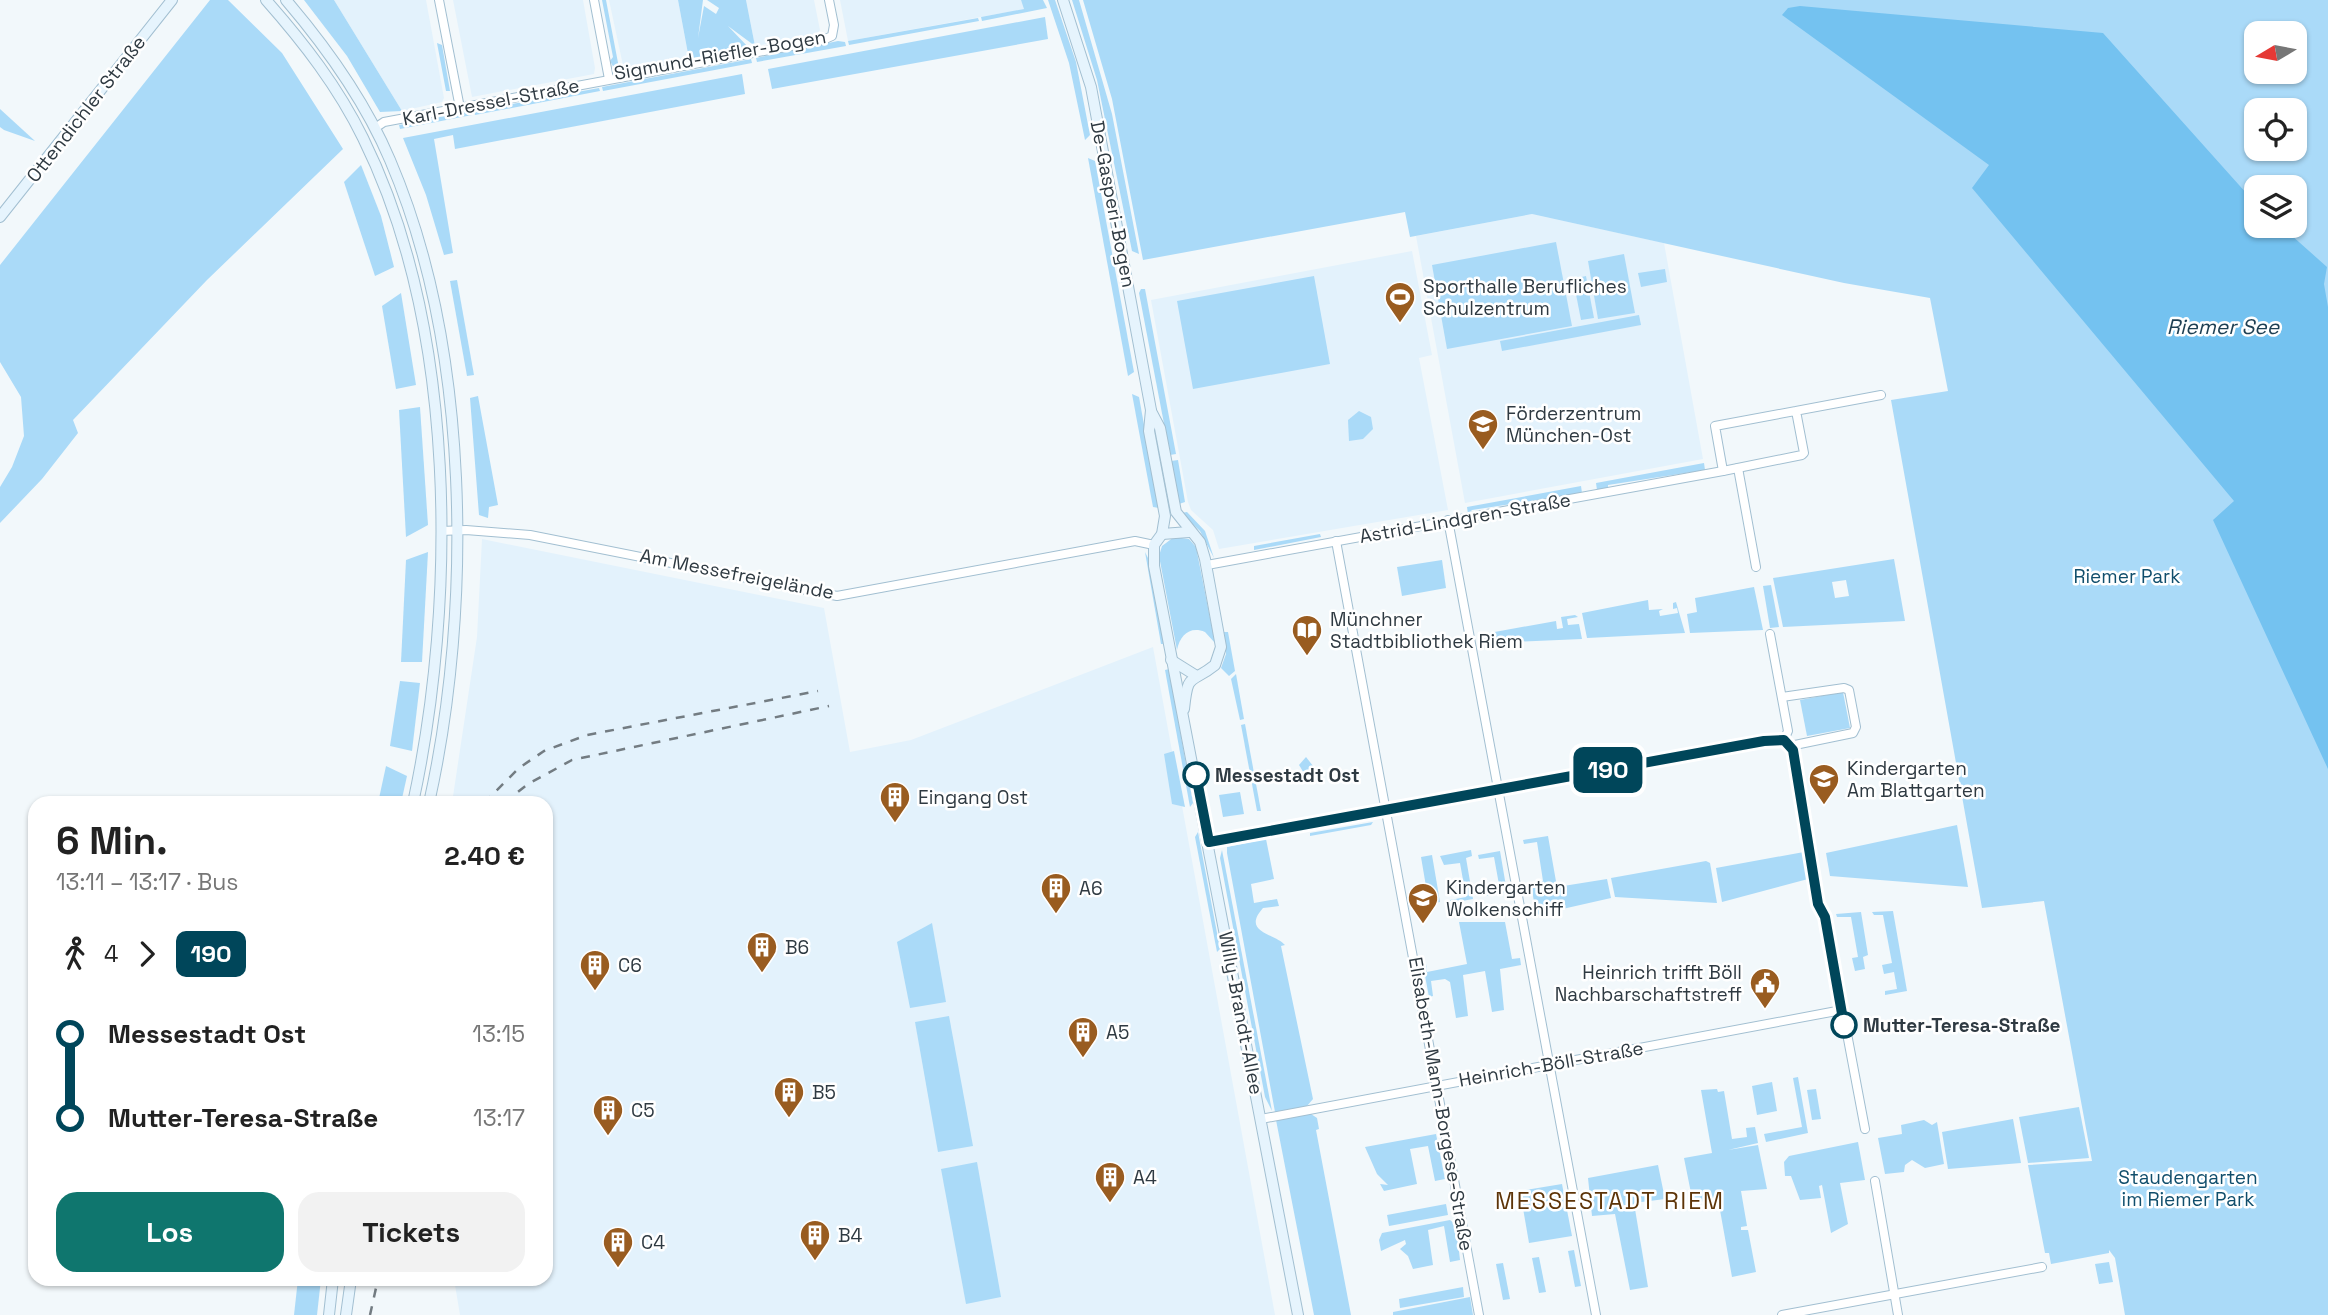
<!DOCTYPE html>
<html lang="de">
<head>
<meta charset="utf-8">
<style>
	body { margin:0; font-family:"Space Grotesk",sans-serif; background:#f2f2f2; color:#222; height:100vh; display:flex; flex-direction:column; font-size:26px; white-space:nowrap }
	* { box-sizing:border-box; margin:0 }
	p { font-size:23px; color:#767676 }
	.icon { flex:none; width:38px; height:38px; fill:none; stroke:currentColor; stroke-width:2; stroke-linecap:round; stroke-linejoin:round }
	.map { position:relative; flex:1; overflow:hidden }
	.side { position:absolute; left:28px; top:796px; width:525px; height:490px; display:flex; flex-direction:column; background:#fff; border-radius:21px; box-shadow:0 2px 5px #0004 }
	.side>* { flex:none }
	.badge { padding:0 14px; border-radius:10px; font-size:24px; line-height:46px }
	.needle { width:46px; rotate:260deg }
	.tools { position:absolute; left:2244px; top:21px; display:grid; gap:14px }
	.tools a { display:grid; place-items:center; width:63px; height:63px; border-radius:14px; background:#fff; box-shadow:0 2px 5px #0004; font-size:35px }
	.map>.badge { position:absolute; translate:-50% -50%; box-shadow:0 0 0 4px #fff }
	.legs { display:flex; align-items:center; gap:10px; height:77px; padding:0 28px; font-size:23px }
	.legs p { margin-inline-start:auto }
	.summary { display:flex; align-items:center; justify-content:space-between; height:119px; padding:0 28px }
	h1 { font-size:38px; font-weight:600; line-height:52px }
	.cta { display:flex; gap:14px; margin-top:auto; padding:14px 28px }
	.cta a { flex:1; height:80px; border-radius:21px; background:#0f766e; color:#fff; font-size:28px; font-weight:600; line-height:80px; text-align:center }
	.cta a+a { background:#f2f2f2; color:#222 }
	ul { padding:0 28px; list-style:none }
	li { display:flex; align-items:center; gap:24px; height:84px; font-size:26px }
	li i { display:grid; place-items:center; width:10px; height:100%; margin:0 9px; background:currentColor }
	li i::after { content:''; width:18px; height:18px; margin:-9px; border:5px solid; border-radius:50%; background:#fff }
	li p { margin-inline-start:auto }
	li:first-child i { background:linear-gradient(#0000 50%,currentColor 0) }
	li:last-child i { background:linear-gradient(currentColor 50%,#0000 0) }
	.map>svg:first-child { display:block }
	.built { fill:#e3f2fc }
	.green { fill:#aadaf8; fill-rule:evenodd }
	.water { fill:#74c2f0 }
	.lines { fill:none; stroke-linecap:round; stroke-linejoin:round }
	.minor-casing { stroke:#a2bfd1; stroke-width:10 }
	.secondary-casing { stroke:#a2bfd1; stroke-width:12 }
	.minor { stroke:#fff; stroke-width:8 }
	.secondary { stroke:#e6f4fd; stroke-width:10 }
	.rail { stroke:#737c82; stroke-width:2.5; stroke-dasharray:9 9; stroke-linecap:butt }
	.line-1-casing { stroke:#fff; stroke-width:16 }
	.line-1 { stroke:#00465a; stroke-width:10 }
	.stop-1-dot { fill:#fff; stroke:#00465a; stroke-width:3.5 }
	.labels { text-anchor:middle; dominant-baseline:central; stroke-width:5; stroke-linejoin:round; paint-order:stroke }
	.street-label { font-size:19px; fill:#2f3a42; stroke:#fff }
	.poi-label { font-size:19px; fill:#2f3a42; stroke:#fff; text-anchor:start }
	.park-label { font-size:19px; fill:#104e6c; stroke:#fff }
	.stop-label { font-size:19px; font-weight:bold; fill:#2f3a42; stroke:#fff; text-anchor:start }
	.water-label { font-size:21px; font-style:italic; fill:#1d3f53; stroke:#fff }
	.quarter-label { font-size:23px; letter-spacing:2px; fill:#5d3408; stroke:#fff }
</style>
</head>
<body>
<div class="map">
<svg width="2328" height="1315" viewBox="0 0 2328 1315">
	<rect width="100%" height="100%" fill="#f2f8fb"/>
	<g class="built">
		<polygon points="334,0 426,0 444,98 442,102 402,111"/>
		<polygon points="453,0 583,0 595,68 594,74 472,97"/>
		<polygon points="609,0 678,0 689,59 624,70"/>
		<polygon points="746,0 814,0 820,30 816,35 755,46"/>
		<polygon points="840,0 1021,0 1025,9 848,41"/>
		<polygon points="1532,214 1664,243 1703,459 1465,503 1416,236"/>
		<polygon points="1412,251 1432,355 1419,358 1448,510 1219,549 1213,530 1191,510 1188,502 1151,300"/>
		<polygon points="482,539 824,608 850,752 911,740 1153,647 1275,1315 460,1315 454,1279 546,1279 546,803 452,803 477,637"/>
	</g>
	<g class="green">
		<polygon points="210,0 228,0 282,53 343,149 207,280 73,420 78,433 42,479 0,523 0,487 12,467 24,436 21,397 0,362 0,265"/>
		<polygon points="304,0 334,0 402,111 380,112 347,56"/>
		<polygon points="602,0 606,0 619,68 614,68 610,61 613,57"/>
		<polygon points="678,0 703,0 698,38 704,6 716,14 719,8 707,0 746,0 755,46 728,26 749,48 692,58 693,54 689,59"/>
		<polygon points="1021,0 1043,0 1047,8 982,21 981,17 1024,9"/>
		<polygon points="1048,0 1055,0 1076,62 1090,135 1085,140 1069,63"/>
		<polygon points="1072,0 1079,0 1112,114 1139,254 1132,251 1097,80"/>
		<path d="M1083,0H2328V1315H2125L2115,1258L2109,1250V1253L2051,1264L2049,1253H2045L2028,1165L2092,1161L2044,901L1982,908L1891,400L1948,391L1930,298L1844,283L1532,214L1410,237L1405,212L1143,260L1112,99ZM2256,33H2294V72H2256ZM2256,110H2294V149H2256ZM2256,187H2294V226H2256Z"/>
		<polygon points="1045,17 1048,39 772,89 768,69"/>
		<polygon points="978,18 979,21 849,45 848,41"/>
		<polygon points="838,41 845,42 846,46 757,62 756,58"/>
		<polygon points="437,43 442,45 450,91 446,91"/>
		<polygon points="751,59 752,63 603,91 602,87"/>
		<polygon points="742,74 745,94 455,149 453,135 434,139 453,253 444,255 426,195 403,138"/>
		<polygon points="599,88 600,91 475,115 474,111"/>
		<polygon points="0,109 35,141 4,130 0,127"/>
		<polygon points="471,111 472,115 400,129 399,125"/>
		<polygon points="1088,158 1095,161 1134,372 1128,376"/>
		<polygon points="361,165 381,216 394,267 375,276 344,182"/>
		<polygon points="1556,242 1572,326 1447,349 1432,265"/>
		<polygon points="1624,254 1635,313 1598,319 1588,261"/>
		<polygon points="1665,269 1667,282 1641,287 1638,273"/>
		<polygon points="1314,276 1330,364 1193,389 1177,301"/>
		<polygon points="1586,276 1594,318 1581,320 1573,279"/>
		<polygon points="457,280 474,375 467,376 450,281"/>
		<polygon points="1141,289 1145,289 1176,454 1170,455 1139,293"/>
		<polygon points="401,293 416,385 396,389 382,306"/>
		<polygon points="1639,315 1641,325 1502,351 1500,341"/>
		<polygon points="1132,394 1139,397 1159,508 1153,507"/>
		<polygon points="478,396 498,505 489,507 488,518 479,515 470,398"/>
		<polygon points="420,407 428,525 406,537 399,410"/>
		<polygon points="1359,411 1371,417 1373,429 1363,439 1349,441 1348,420"/>
		<polygon points="1178,460 1185,502 1179,504 1171,461"/>
		<polygon points="1704,463 1705,470 1608,485 1608,488 1597,490 1596,483"/>
		<polygon points="1581,486 1582,493 1472,510 1468,514 1467,507"/>
		<polygon points="1187,512 1205,531 1214,558 1200,531 1181,513"/>
		<polygon points="1320,534 1321,537 1254,550 1254,546"/>
		<path d="M1174,537L1189,539L1196,547L1215,643L1205,632C1190,626 1180,635 1177,650L1159,556L1162,546Z"/>
		<polygon points="428,552 422,662 401,662 406,560"/>
		<polygon points="1145,552 1149,560 1164,644 1161,644"/>
		<path d="M1894,559L1905,621L1783,627L1773,578ZM1846,580L1849,596L1835,598L1832,582Z"/>
		<polygon points="1442,560 1446,588 1402,596 1397,567"/>
		<polygon points="1771,585 1779,627 1770,628 1763,586"/>
		<polygon points="1754,587 1763,630 1690,633 1687,614 1697,612 1695,598"/>
		<polygon points="1648,600 1649,610 1663,609 1659,611 1660,616 1678,613 1677,608 1673,609 1673,603 1676,602 1685,633 1587,638 1582,613"/>
		<polygon points="1575,615 1578,617 1567,619 1568,625 1579,624 1582,639 1485,643 1484,635 1489,633 1556,621 1557,629 1563,628 1561,617"/>
		<polygon points="1224,632 1228,632 1235,671 1229,676 1221,668 1226,654"/>
		<polygon points="1169,669 1193,803 1190,807 1165,670"/>
		<polygon points="1236,674 1244,719 1240,720 1231,679"/>
		<polygon points="400,681 420,683 412,751 390,746"/>
		<polygon points="1843,692 1850,728 1807,736 1800,700"/>
		<polygon points="1245,724 1261,811 1257,811 1241,725"/>
		<polygon points="1174,751 1185,807 1172,804 1164,754"/>
		<polygon points="1306,757 1317,771 1307,778 1299,765"/>
		<polygon points="386,766 407,776 401,803 378,803"/>
		<polygon points="1240,792 1244,814 1223,817 1219,795"/>
		<polygon points="1373,822 1371,825 1310,836 1310,833"/>
		<polygon points="1957,825 1968,887 1830,876 1826,853"/>
		<polygon points="1198,832 1220,949 1217,952 1195,837"/>
		<polygon points="1548,836 1557,887 1607,879 1611,898 1536,915 1531,883 1543,881 1537,842 1524,844 1523,840"/>
		<path d="M1266,839L1274,879L1251,884L1254,903L1277,899L1279,906L1263,908C1241,933 1275,933 1285,945L1281,946L1313,1099L1307,1106L1275,1112L1227,853V847Z"/>
		<polygon points="1222,850 1272,1111 1265,1097 1220,858"/>
		<polygon points="1471,850 1472,856 1466,858 1473,899 1451,903 1450,900 1466,897 1460,863 1444,865 1440,856"/>
		<polygon points="1500,851 1507,892 1484,896 1481,880 1485,893 1500,890 1494,857 1479,859 1478,855"/>
		<polygon points="1804,852 1808,879 1722,902 1716,868"/>
		<polygon points="1432,855 1440,902 1429,904 1421,857"/>
		<polygon points="1706,861 1710,863 1717,903 1615,897 1611,878"/>
		<polygon points="1893,911 1907,991 1885,995 1885,991 1897,989 1894,972 1884,974 1882,965 1892,963 1883,915 1874,915 1872,912"/>
		<polygon points="1861,912 1868,955 1863,957 1865,969 1855,971 1852,958 1858,957 1851,917 1837,917 1836,914"/>
		<polygon points="1459,922 1505,922 1512,959 1520,958 1521,965 1500,969 1504,1010 1492,1012 1485,971 1463,975 1468,1016 1456,1018 1450,982 1445,979 1431,981 1433,996 1429,997 1423,965 1426,964 1427,972 1467,964"/>
		<polygon points="932,923 946,1002 910,1008 897,942"/>
		<polygon points="949,1016 973,1146 938,1152 915,1022"/>
		<polygon points="1798,1077 1808,1133 1766,1142 1764,1134 1802,1127 1793,1078"/>
		<polygon points="1772,1082 1777,1111 1757,1115 1752,1086"/>
		<polygon points="1717,1089 1718,1092 1724,1091 1732,1139 1747,1137 1746,1128 1755,1127 1758,1143 1728,1150 1758,1145 1767,1189 1741,1191 1747,1226 1741,1227 1741,1230 1748,1230 1756,1272 1732,1277 1718,1199 1693,1203 1684,1158 1712,1153 1701,1090"/>
		<polygon points="1816,1089 1821,1119 1812,1120 1807,1090"/>
		<polygon points="2079,1107 2089,1158 2028,1163 2019,1117"/>
		<polygon points="1311,1114 1317,1118 1319,1129 1316,1130 1351,1315 1314,1315 1276,1120"/>
		<polygon points="2013,1119 2021,1163 1948,1169 1942,1132"/>
		<polygon points="1924,1120 1932,1125 1937,1122 1944,1164 1925,1168 1912,1160 1905,1165 1904,1172 1885,1174 1878,1138 1902,1134 1901,1125"/>
		<polygon points="1436,1134 1445,1179 1435,1181 1428,1146 1410,1149 1417,1184 1384,1191 1380,1184 1388,1185 1377,1174 1365,1147"/>
		<polygon points="1858,1142 1865,1180 1840,1183 1848,1224 1831,1233 1822,1185 1819,1186 1821,1198 1800,1200 1791,1176 1785,1176 1784,1162 1789,1156"/>
		<polygon points="977,1162 1001,1297 966,1304 941,1169"/>
		<polygon points="1658,1165 1665,1199 1634,1203 1648,1287 1630,1290 1615,1214 1592,1216 1588,1178"/>
		<polygon points="1562,1184 1572,1236 1529,1243 1520,1191"/>
		<polygon points="1446,1204 1448,1215 1389,1226 1387,1215"/>
		<polygon points="1450,1220 1456,1225 1460,1260 1450,1262 1444,1226 1428,1230 1433,1265 1413,1269 1408,1256 1400,1249 1406,1244 1405,1240 1381,1251 1379,1240 1382,1233"/>
		<polygon points="1574,1250 1581,1286 1575,1287 1568,1251"/>
		<polygon points="1539,1257 1546,1292 1539,1293 1532,1258"/>
		<polygon points="2109,1262 2113,1282 2099,1284 2095,1264"/>
		<polygon points="1503,1263 1510,1299 1503,1300 1496,1264"/>
		<polygon points="298,1279 321,1279 317,1315 294,1315"/>
		<polygon points="1463,1287 1464,1297 1400,1308 1399,1299"/>
		<polygon points="1470,1297 1473,1315 1393,1315 1393,1312"/>
	</g>
	<polygon class="water" points="1800,6 2103,33 2256,204 2256,226 2281,226 2327,267 2324,284 2328,307 2328,769 2213,520 2234,501 1972,188 1989,165 1782,15 1788,8"/>
	<g class="lines">
		<g class="minor-casing">
			<g id="minor">
				<polyline points="439,0 460,108"/>
				<polyline points="594,0 609,79"/>
				<polyline points="375,128 384,122 823,40 832,36 834,25 829,0"/>
				<polyline points="1796,411 1804,453 1802,455 1723,471 1715,426 1881,395"/>
				<polyline points="1738,468 1756,567"/>
				<polyline points="1448,520 1596,1315"/>
				<polyline points="441,531 466,530 530,535 837,596 1135,541 1154,545"/>
				<polyline points="1336,541 1479,1315"/>
				<polyline points="1207,565 1723,471"/>
				<polyline points="1770,634 1788,731 1784,740"/>
				<polyline points="1782,697 1844,688 1849,690 1856,727 1853,733 1790,746"/>
				<polyline points="1789,744 1793,750 1808,829"/>
				<polyline points="1209,842 1764,741 1784,740"/>
				<polyline points="1825,917 1865,1129"/>
				<polyline points="1261,1119 1842,1010"/>
				<polyline points="1875,1181 1898,1315"/>
				<polyline points="1782,1315 2042,1267"/>
			</g>
		</g>
		<g class="secondary-casing">
			<g id="secondary">
				<path d="M266,0C304,43 338,87 363,138C457,328 457,600 413,803"/>
				<path d="M286,0C327,48 365,101 390,160C470,347 473,606 429,803"/>
				<polyline points="1063,0 1091,87 1151,410 1149,431 1165,516 1162,534 1154,545 1154,566 1298,1315"/>
				<polyline points="0,217 172,0"/>
				<path d="M1151,411L1160,428L1176,512L1200,542L1205,559L1221,647L1215,665C1190,685 1188,671 1184,709"/>
				<polyline points="1162,534 1189,532"/>
				<polyline points="1171,660 1195,675"/>
				<polyline points="329,1315 333,1279"/>
				<polyline points="346,1315 351,1279"/>
			</g>
		</g>
		<use href="#minor" class="minor"/>
		<use href="#secondary" class="secondary"/>
		<g class="rail">
			<polyline points="484,803 519,768 544,751 587,735 818,691"/>
			<polyline points="504,803 528,784 572,760 829,706"/>
			<polyline points="370,1315 378,1279"/>
		</g>
	</g>
	<g class="lines">
		<g class="line-1-casing">
			<polyline id="line-1" points="1196,775 1209,842 1764,741 1784,740 1793,750 1818,904 1825,917 1844,1025"/>
		</g>
		<use href="#line-1" class="line-1"/>
	</g>
	<defs>
		<g id="stadium-pin" transform="scale(1.575)"><path d="M0 17L-7.5 6A9.5 9.5 0 1 1 7.5 6Z" fill="#995c20" stroke="#fff"/><path d="M0-5a6.5 5 0 1 0 0 10a6.5 5 0 1 0 0-10ZM-3.5-1.8h7v3.6h-7Z" fill="#fff"/></g>
		<g id="school-pin" transform="scale(1.575)"><path d="M0 17L-7.5 6A9.5 9.5 0 1 1 7.5 6Z" fill="#995c20" stroke="#fff"/><path d="M0-5L7-2L0 1L-7-2ZM-4 1L0 2.5L4 1V4Q0 6-4 4Z" fill="#fff"/></g>
		<g id="library-pin" transform="scale(1.575)"><path d="M0 17L-7.5 6A9.5 9.5 0 1 1 7.5 6Z" fill="#995c20" stroke="#fff"/><path d="M-6-4Q-3-5.5-.7-3.5V5Q-3 3-6 4ZM6-4Q3-5.5 .7-3.5V5Q3 3 6 4Z" fill="#fff"/></g>
		<g id="building-pin" transform="scale(1.575)"><path d="M0 17L-7.5 6A9.5 9.5 0 1 1 7.5 6Z" fill="#995c20" stroke="#fff"/><path d="M-4-6H4V6H1V3H-1V6H-4ZM-2.5-4.3h1.7v1.8h-1.7ZM.8-4.3h1.7v1.8H.8ZM-2.5-1h1.7V.8h-1.7ZM.8-1h1.7V.8H.8Z" fill="#fff"/></g>
		<g id="civic-pin" transform="scale(1.575)"><path d="M0 17L-7.5 6A9.5 9.5 0 1 1 7.5 6Z" fill="#995c20" stroke="#fff"/><path d="M-.6-6.5H3V-4.5H.6V-3L4-1V1h2V6H-6V1h2V-1L-.6-3ZM-1.2 2.5V6h2.4V2.5Z" fill="#fff"/></g>
	</defs>
	<g fill-rule="evenodd">
		<use href="#stadium-pin" x="1400" y="297"/>
		<use href="#school-pin" x="1483" y="424"/>
		<use href="#library-pin" x="1307" y="630"/>
		<use href="#school-pin" x="1824" y="779"/>
		<use href="#building-pin" x="895" y="797"/>
		<use href="#building-pin" x="1056" y="888"/>
		<use href="#school-pin" x="1423" y="898"/>
		<use href="#building-pin" x="762" y="947"/>
		<use href="#building-pin" x="595" y="965"/>
		<use href="#civic-pin" x="1765" y="983"/>
		<use href="#building-pin" x="1083" y="1032"/>
		<use href="#building-pin" x="789" y="1092"/>
		<use href="#building-pin" x="608" y="1110"/>
		<use href="#building-pin" x="1110" y="1177"/>
		<use href="#building-pin" x="815" y="1235"/>
		<use href="#building-pin" x="618" y="1242"/>
	</g>
	<g class="stop-1-dot">
		<circle cx="1196" cy="775" r="12"/>
		<circle cx="1844" cy="1025" r="12"/>
	</g>
	<g class="labels">
		<g class="street-label">
			<text transform="translate(720 55) rotate(-10)">Sigmund-Riefler-Bogen</text>
			<text transform="translate(491 102) rotate(-11)">Karl-Dressel-Straße</text>
			<text transform="translate(86 109) rotate(-52)">Ottendichler Straße</text>
			<text transform="translate(1113 204) rotate(79)">De-Gasperi-Bogen</text>
			<text transform="translate(1465 518) rotate(-10)">Astrid-Lindgren-Straße</text>
			<text transform="translate(737 574) rotate(11)">Am Messefreigelände</text>
			<text transform="translate(1241 1013) rotate(79)">Willy-Brandt-Allee</text>
			<text transform="translate(1551 1064) rotate(-10)">Heinrich-Böll-Straße</text>
			<text transform="translate(1441 1104) rotate(80)">Elisabeth-Mann-Borgese-Straße</text>
		</g>
		<g class="poi-label">
			<text x="1423" y="286">Sporthalle Berufliches<tspan x="1423" dy="22">Schulzentrum</tspan></text>
			<text x="1506" y="413">Förderzentrum<tspan x="1506" dy="22">München-Ost</tspan></text>
			<text x="1330" y="619">Münchner<tspan x="1330" dy="22">Stadtbibliothek Riem</tspan></text>
			<text x="1847" y="768">Kindergarten<tspan x="1847" dy="22">Am Blattgarten</tspan></text>
			<text x="918" y="797">Eingang Ost</text>
			<text x="1446" y="887">Kindergarten<tspan x="1446" dy="22">Wolkenschiff</tspan></text>
			<text x="1079" y="888">A6</text>
			<text x="785" y="947">B6</text>
			<text x="618" y="965">C6</text>
			<text x="1742" y="972" text-anchor="end">Heinrich trifft Böll<tspan x="1742" dy="22">Nachbarschaftstreff</tspan></text>
			<text x="1106" y="1032">A5</text>
			<text x="812" y="1092">B5</text>
			<text x="631" y="1110">C5</text>
			<text x="1133" y="1177">A4</text>
			<text x="838" y="1235">B4</text>
			<text x="641" y="1242">C4</text>
		</g>
		<g class="park-label">
			<text x="2127" y="576">Riemer Park</text>
			<text x="2188" y="1177">Staudengarten<tspan x="2188" dy="22">im Riemer Park</tspan></text>
		</g>
		<g class="stop-label">
			<text x="1215" y="775">Messestadt Ost</text>
			<text x="1863" y="1025">Mutter-Teresa-Straße</text>
		</g>
		<g class="water-label">
			<text x="2223" y="326">Riemer See</text>
		</g>
		<g class="quarter-label">
			<text x="1610" y="1201">MESSESTADT RIEM</text>
		</g>
	</g>
</svg>
<div class="tools">
<a><svg class="needle" viewBox="-14 -14 28 28"><path d="M0-13l5 13h-10z" fill="#e53935"/><path d="M0 13l5-13h-10z" fill="#767676"/></svg></a>
<a><svg class="icon" aria-label="locate" viewBox="0 0 24 24"><circle cx="12" cy="12" r="6"/><path d="M12 2v4M12 18v4M2 12h4M18 12h4"/></svg></a>
<a><svg class="icon" aria-label="layers" viewBox="0 0 24 24"><path d="M12 4l9 5-9 5-9-5zM3 14l9 5 9-5"/></svg></a>
</div>
<b class="badge" style="left:1608px;top:770px;background:#00465a;color:#fff">190</b>
<section class="side">
<div class="summary"><div><h1>6 Min.</h1><p>13:11 – 13:17 · Bus</p></div><b>2.40 €</b></div>
<div class="legs"><svg class="icon" aria-label="walk" viewBox="0 0 24 24"><circle cx="13" cy="4" r="2"/><path d="M13 8l-2 6 4 7M11 14l-3 7M7 12l3-4h3l4 4"/></svg>4<svg class="icon" aria-label="forward" viewBox="0 0 24 24"><path d="M9 5l7 7-7 7"/></svg><b class="badge" style="background:#00465a;color:#fff">190</b></div>
<ul>
<li><i style="color:#00465a"></i><b>Messestadt Ost</b><p>13:15</p></li>
<li><i style="color:#00465a"></i><b>Mutter-Teresa-Straße</b><p>13:17</p></li>
</ul>
<div class="cta"><a>Los</a><a>Tickets</a></div>
</section>
</div>
</body>
</html>
